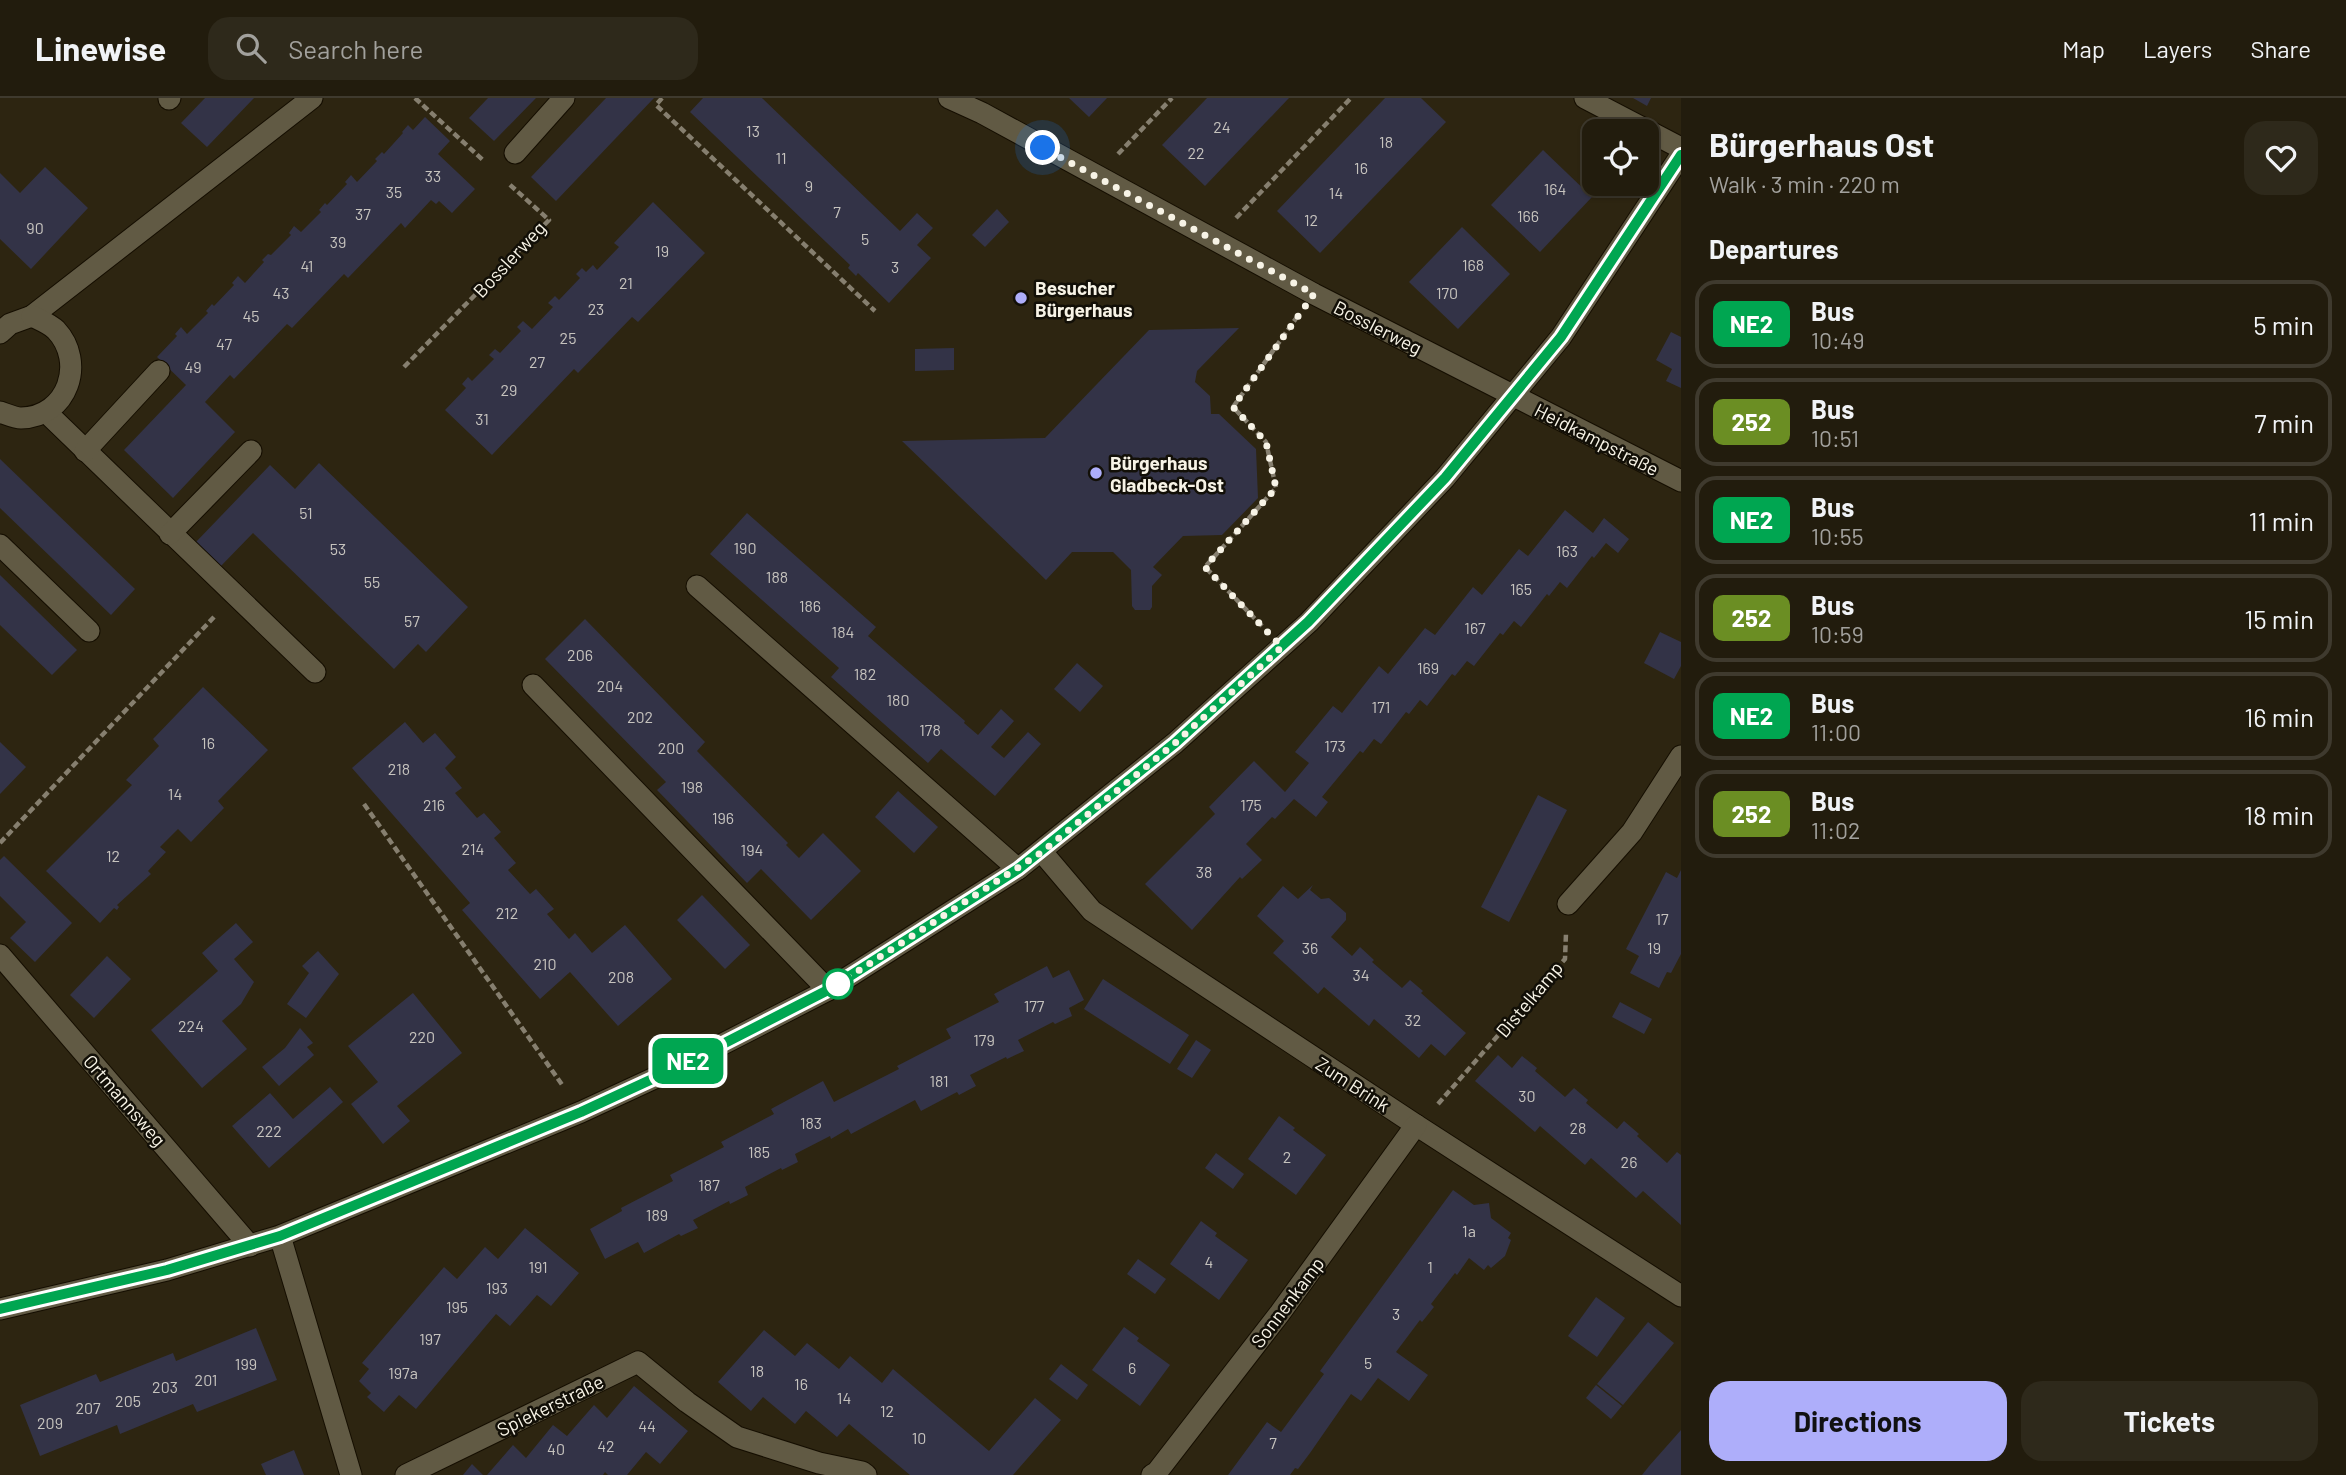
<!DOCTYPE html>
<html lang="en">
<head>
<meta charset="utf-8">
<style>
	body { margin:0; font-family:Barlow,sans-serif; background:#2e291b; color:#f1f3f6; height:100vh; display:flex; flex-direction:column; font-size:26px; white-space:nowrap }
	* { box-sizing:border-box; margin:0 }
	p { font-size:23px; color:#a2a19d }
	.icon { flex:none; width:38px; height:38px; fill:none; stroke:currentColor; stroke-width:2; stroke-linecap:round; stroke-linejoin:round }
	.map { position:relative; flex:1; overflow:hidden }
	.side { display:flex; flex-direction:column; background:#221c0d; width:665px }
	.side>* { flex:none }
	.badge { padding:0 14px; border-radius:10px; font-size:24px; line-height:46px }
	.tools { position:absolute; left:1582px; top:21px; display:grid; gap:14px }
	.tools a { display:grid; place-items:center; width:77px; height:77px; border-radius:14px; background:#221c0d; box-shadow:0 2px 5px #0004,0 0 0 2px #3f3a2e; font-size:35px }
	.you { position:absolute; width:35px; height:35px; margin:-18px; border:5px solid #fff; border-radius:50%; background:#1a73e8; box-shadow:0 0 0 10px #1a73e833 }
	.map>.badge { position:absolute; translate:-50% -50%; box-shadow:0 0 0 4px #fff }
	h2 { padding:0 28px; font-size:26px; line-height:63px }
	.round { display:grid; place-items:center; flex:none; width:74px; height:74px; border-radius:21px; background:#2e291b }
	.head { display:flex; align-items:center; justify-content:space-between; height:119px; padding:0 28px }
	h1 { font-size:33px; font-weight:700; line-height:52px }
	.button { display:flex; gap:14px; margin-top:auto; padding:14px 28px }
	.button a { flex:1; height:80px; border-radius:21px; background:#aeaefa; color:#111; font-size:28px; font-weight:700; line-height:80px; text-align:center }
	.button a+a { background:#2e291b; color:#f1f3f6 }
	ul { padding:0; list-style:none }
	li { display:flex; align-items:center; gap:21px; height:88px; margin:0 14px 10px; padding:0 14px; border:4px solid #3f3a2e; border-radius:21px }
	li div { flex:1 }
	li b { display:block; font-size:26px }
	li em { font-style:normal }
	li .badge { min-width:77px; font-weight:700; text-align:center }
	header { display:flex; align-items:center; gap:42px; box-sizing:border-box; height:98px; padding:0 35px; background:#221c0d; border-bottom:2px solid #3f3a2e }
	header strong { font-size:33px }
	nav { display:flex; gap:38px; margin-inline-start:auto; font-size:24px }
	.search { width:490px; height:63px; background:#2e291b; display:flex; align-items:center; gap:18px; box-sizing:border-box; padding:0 24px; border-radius:21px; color:#a2a19d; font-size:26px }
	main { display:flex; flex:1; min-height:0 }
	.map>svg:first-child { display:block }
	.building { fill:#333347 }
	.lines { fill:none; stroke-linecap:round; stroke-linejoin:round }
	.lane-casing { stroke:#150e00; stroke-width:23 }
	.street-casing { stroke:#150e00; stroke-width:23 }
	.path { stroke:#867f6f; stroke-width:4.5; stroke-dasharray:7 3.5; stroke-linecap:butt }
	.lane { stroke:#615a44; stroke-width:21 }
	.street { stroke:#615a44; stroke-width:21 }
	.line-casing { stroke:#fff; stroke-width:16 }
	.line { stroke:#00a651; stroke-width:10 }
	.walk { stroke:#f7f3e6; stroke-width:7; stroke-dasharray:0 12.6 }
	.poi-dot { fill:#aeaefa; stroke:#120f07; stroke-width:2.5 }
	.stop-dot { fill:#fff; stroke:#00a651; stroke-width:3.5 }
	.labels { text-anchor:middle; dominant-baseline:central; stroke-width:5; stroke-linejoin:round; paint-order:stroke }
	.number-label { font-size:16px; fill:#c6c3be }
	.street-label { font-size:19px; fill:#f7f3e6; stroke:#120f07 }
	.poi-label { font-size:19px; font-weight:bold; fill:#f7f3e6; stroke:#120f07; text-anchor:start }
</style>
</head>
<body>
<header>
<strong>Linewise</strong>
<div class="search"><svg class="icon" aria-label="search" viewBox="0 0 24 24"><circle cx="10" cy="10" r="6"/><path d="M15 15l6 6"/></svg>Search here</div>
<nav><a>Map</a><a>Layers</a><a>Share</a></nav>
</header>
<main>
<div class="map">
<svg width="1681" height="1377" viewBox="0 0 1681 1377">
	<rect width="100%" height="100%" fill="#2d2511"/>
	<g class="building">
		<polygon points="205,0 254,0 207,49 181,25"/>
		<polygon points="488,0 536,0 494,43 469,20"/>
		<polygon points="606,0 654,0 556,103 531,79"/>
		<polygon points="703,0 762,0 900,133 917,115 933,130 917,147 931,160 889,205 858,175 856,178 848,170 850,167 690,14"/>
		<polygon points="1069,0 1107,0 1089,19"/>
		<polygon points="1207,0 1289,0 1205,88 1162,47"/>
		<polygon points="1385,0 1421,0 1446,24 1320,155 1277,113"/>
		<polygon points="1633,0 1651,0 1647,8"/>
		<polygon points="425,19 450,43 438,56 475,91 452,115 439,103 436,106 431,102 405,130 401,125 348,180 344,176 292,230 287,226 234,281 230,277 205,304 235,334 173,400 124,352 186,287 157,259 177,238 175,236 181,229 187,236 208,215 206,213 212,206 214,208 234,187 232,185 238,178 245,185 264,164 262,162 268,156 271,157 291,137 289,135 294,128 301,134 321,114 319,112 325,105 327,107 347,86 345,84 351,77 357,84 377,63 375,61 382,54 384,56 403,35 402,34 408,27 413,32"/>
		<polygon points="1543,52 1592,99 1540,154 1491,107"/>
		<polygon points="45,69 88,110 31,171 0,141 0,75 20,95"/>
		<polygon points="653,104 705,155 638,224 632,219 578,275 574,271 492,357 445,312 466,290 462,286 468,279 472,283 494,261 489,257 495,251 500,255 521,233 517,229 523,223 532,231 553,209 548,205 555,198 559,202 580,180 576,176 582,170 586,174 593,167 597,172 619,149 614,145"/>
		<polygon points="997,111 1009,124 985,149 972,137"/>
		<polygon points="1462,129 1510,176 1458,231 1409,184"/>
		<polygon points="1239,230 1197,273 1195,284 1210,298 1211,316 1219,316 1256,351 1258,400 1222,437 1183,438 1153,469 1162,477 1152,488 1152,509 1150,512 1135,512 1132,508 1131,472 1113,454 1072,454 1046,482 902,343 1045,340 1149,232"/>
		<polygon points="1671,234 1681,239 1681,290 1666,283 1672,271 1656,262"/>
		<polygon points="954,250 954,272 915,273 915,251"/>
		<polygon points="0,361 135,491 111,517 0,410"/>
		<polygon points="319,365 468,509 426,554 418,546 394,571 253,435 220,469 195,445 270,367 295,391"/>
		<polygon points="1565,412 1593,435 1604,420 1629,441 1618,455 1606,445 1594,460 1592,458 1567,490 1560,484 1549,498 1547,496 1521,529 1514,523 1503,537 1500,535 1474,568 1467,563 1455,578 1452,576 1427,608 1420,602 1409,616 1406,614 1381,646 1374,641 1363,655 1360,653 1322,699 1328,704 1316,719 1294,701 1275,721 1272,719 1246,746 1262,762 1242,781 1240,779 1192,832 1145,786 1215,716 1209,709 1254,663 1285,694 1309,665 1295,654 1333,608 1342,615 1379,568 1388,576 1425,530 1435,537 1473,489 1482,497 1519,451 1528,458"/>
		<polygon points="747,415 876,529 868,538 965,623 964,625 978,637 1001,611 1014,623 991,649 1004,660 1028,634 1041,646 995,698 941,651 928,665 831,579 839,570 710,456"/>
		<polygon points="0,477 77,552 52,577 0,527"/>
		<polygon points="585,521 705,644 697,653 788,745 786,747 799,760 823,735 861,773 811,822 761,771 747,785 657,692 666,684 545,561"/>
		<polygon points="1660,534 1681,544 1681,568 1674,581 1644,565"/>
		<polygon points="1077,565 1103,588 1080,614 1054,591"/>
		<polygon points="203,589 268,652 218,703 224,710 191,744 178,731 160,749 166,754 148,773 151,776 117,807 119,809 117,812 114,810 100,825 46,773 132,687 126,682 159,648 153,641"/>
		<polygon points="405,624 423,645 435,635 456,659 445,670 462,690 455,695 477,720 484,715 501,734 494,740 516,765 508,772 530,796 536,791 554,811 547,816 569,841 575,835 592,855 625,827 672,881 618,928 570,874 540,901 462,812 470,805 352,670"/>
		<polygon points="0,644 26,669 0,696"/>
		<polygon points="898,693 938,729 914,755 875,719"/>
		<polygon points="1538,697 1567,712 1509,824 1481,809"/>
		<polygon points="4,758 72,825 35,864 10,840 26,824 0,798 0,762"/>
		<polygon points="1681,772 1681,856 1671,875 1667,874 1659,890 1630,875 1639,858 1626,851 1666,774 1677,780"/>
		<polygon points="1313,787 1310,792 1321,801 1329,800 1346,815 1346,822 1331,839 1352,858 1360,849 1374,862 1372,864 1402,890 1410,882 1423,893 1421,895 1466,935 1445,958 1431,946 1419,960 1374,921 1369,928 1324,889 1318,896 1273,855 1284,843 1257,818 1283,788 1298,801"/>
		<polygon points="702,797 750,847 725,871 677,822"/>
		<polygon points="236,825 253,844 234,861 254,884 241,906 222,923 247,951 202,990 151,932 218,873 202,855"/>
		<polygon points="318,853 339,876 306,920 287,906 309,875 302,868"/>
		<polygon points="107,858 131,881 94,920 70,897"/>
		<polygon points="1047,868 1053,880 1069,872 1084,902 1069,910 1072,918 1055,926 1053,924 1018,942 1024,953 1007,961 1006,959 970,977 976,988 959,997 957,994 921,1013 915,1002 851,1036 848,1031 831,1041 830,1038 795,1056 798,1064 782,1072 781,1070 745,1089 748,1097 730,1106 729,1103 693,1122 698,1130 681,1138 679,1136 644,1155 638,1144 605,1161 590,1131 622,1113 621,1110 673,1083 670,1077 724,1049 721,1044 774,1016 771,1011 823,983 834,1004 899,971 897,968 951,940 946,931 999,904 994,896"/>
		<polygon points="1103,881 1189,937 1170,966 1084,911"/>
		<polygon points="413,895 462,955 397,1008 410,1023 383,1046 351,1006 378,984 348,948"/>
		<polygon points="1620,904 1652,921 1644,936 1612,919"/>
		<polygon points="300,930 313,945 307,949 314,957 279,988 262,969 285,950"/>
		<polygon points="1196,942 1211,952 1192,980 1177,971"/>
		<polygon points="1498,957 1512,970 1522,958 1537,970 1535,973 1565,999 1574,990 1588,1002 1586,1005 1617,1031 1624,1023 1639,1036 1637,1038 1667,1065 1677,1054 1681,1057 1681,1127 1643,1093 1636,1100 1591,1060 1585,1067 1540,1028 1535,1034 1475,983"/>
		<polygon points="330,989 343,1004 269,1070 232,1028 270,995 293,1021"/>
		<polygon points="1279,1018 1295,1030 1293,1032 1326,1057 1296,1097 1248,1061"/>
		<polygon points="1216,1055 1244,1076 1233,1091 1205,1070"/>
		<polygon points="1453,1092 1474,1107 1489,1105 1491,1120 1511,1135 1508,1140 1511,1142 1505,1158 1491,1170 1488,1167 1484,1172 1469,1160 1457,1177 1455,1175 1431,1206 1434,1209 1422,1224 1420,1222 1396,1254 1428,1277 1409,1303 1378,1280 1361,1303 1351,1296 1310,1355 1298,1371 1295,1370 1290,1377 1228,1377 1267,1324 1281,1334 1324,1276 1320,1273"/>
		<polygon points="1201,1123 1217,1135 1215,1138 1248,1162 1219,1202 1170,1166"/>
		<polygon points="525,1130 579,1175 551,1208 537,1197 510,1228 496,1216 416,1311 399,1297 384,1314 367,1299 371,1295 359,1283 369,1271 362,1265 444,1169 457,1181 485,1149 498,1161"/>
		<polygon points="1138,1161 1166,1181 1155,1196 1127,1176"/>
		<polygon points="1596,1199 1625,1220 1597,1259 1568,1238"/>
		<polygon points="1648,1224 1674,1245 1623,1307 1597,1286"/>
		<polygon points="1124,1229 1139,1240 1137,1243 1170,1267 1140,1308 1092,1272"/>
		<polygon points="256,1230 277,1282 197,1314 193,1306 120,1336 117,1327 40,1358 20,1307 96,1276 100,1284 173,1255 176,1263"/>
		<polygon points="764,1232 795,1258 807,1245 839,1271 850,1258 882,1285 893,1271 989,1353 1035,1300 1061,1322 1013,1377 910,1377 849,1326 837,1339 806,1313 795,1326 763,1299 751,1313 718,1284"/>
		<polygon points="1061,1266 1088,1287 1077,1302 1049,1281"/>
		<polygon points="1596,1287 1622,1308 1611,1321 1586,1300"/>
		<polygon points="634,1288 688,1333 660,1366 646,1354 627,1377 608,1377 605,1374 603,1377 487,1377 513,1347 526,1360 553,1327 567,1338 594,1307 607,1320"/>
		<polygon points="1681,1332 1681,1377 1642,1377 1650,1367"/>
		<polygon points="294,1352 304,1377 266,1377 261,1366"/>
		<polygon points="472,1366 483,1377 463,1377"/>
	</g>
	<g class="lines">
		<g class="lane-casing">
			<g id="lane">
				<polyline points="1585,0 1681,50"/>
				<polyline points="169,1 170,0"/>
				<polyline points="515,55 564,0"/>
				<polyline points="46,314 315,574"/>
				<polyline points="85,353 159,273"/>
				<polyline points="170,436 251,353"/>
				<polyline points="0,447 89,533"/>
				<polyline points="697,488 1018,771"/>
				<polyline points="533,587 828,892"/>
				<polyline points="406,1377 638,1264 687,1304 737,1339 819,1365 862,1374 866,1377"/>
			</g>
		</g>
		<g class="street-casing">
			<g id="street">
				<polyline points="949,0 982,15 1314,196 1681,383"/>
				<polyline points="0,235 10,226 32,218 312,0"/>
				<path d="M0,314C6,316 15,320 21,320C68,319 86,264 56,232C50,226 40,222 32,218"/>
				<polyline points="1042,754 1092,813 1416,1027 1681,1198"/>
				<polyline points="1568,806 1632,734 1681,658"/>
				<polyline points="0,857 250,1148"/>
				<polyline points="280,1138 351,1377"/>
				<polyline points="0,1211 167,1172 280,1138 581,1014 674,971 828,892 1018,771 1175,645 1309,524 1445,380 1561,239 1681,57"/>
				<polyline points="1152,1377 1157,1374 1280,1215 1416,1027"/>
			</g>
		</g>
		<g class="path">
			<polyline points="415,0 484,63"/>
			<polyline points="662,0 656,7 875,213"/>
			<polyline points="1118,56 1172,0"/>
			<polyline points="1236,120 1351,0"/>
			<polyline points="404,269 549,122 508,85"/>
			<polyline points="1262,528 1205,469 1276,390 1266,344 1233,309 1297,219"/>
			<polyline points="364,706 563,988"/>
			<polyline points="0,745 214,519"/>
			<polyline points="1438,1006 1565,861 1566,835"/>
		</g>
		<use href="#lane" class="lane"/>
		<use href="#street" class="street"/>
	</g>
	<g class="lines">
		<g class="line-casing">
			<polyline id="line" points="0,1211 167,1172 280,1138 581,1014 674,971 828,892 1018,771 1175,645 1308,524 1445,380 1561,239 1681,57"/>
		</g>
		<use href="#line" class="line"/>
		<polyline class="walk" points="838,886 1042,754 1175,645 1282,549 1205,469 1276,390 1266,344 1233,309 1314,196 1043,50"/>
	</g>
	<g class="poi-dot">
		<circle cx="1021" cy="200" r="7"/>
		<circle cx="1096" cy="375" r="7"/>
	</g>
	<circle class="stop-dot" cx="838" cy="886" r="14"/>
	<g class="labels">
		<g class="number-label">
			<text x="1222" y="28">24</text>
			<text x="753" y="32">13</text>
			<text x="1386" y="43">18</text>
			<text x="1196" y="54">22</text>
			<text x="781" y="59">11</text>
			<text x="1361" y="69">16</text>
			<text x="433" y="77">33</text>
			<text x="809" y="87">9</text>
			<text x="1555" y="90">164</text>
			<text x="394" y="93">35</text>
			<text x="1336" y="94">14</text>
			<text x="837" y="113">7</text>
			<text x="363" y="115">37</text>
			<text x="1528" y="117">166</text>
			<text x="1311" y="121">12</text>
			<text x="35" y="129">90</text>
			<text x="865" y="140">5</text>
			<text x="338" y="143">39</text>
			<text x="662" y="152">19</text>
			<text x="1473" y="166">168</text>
			<text x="307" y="167">41</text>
			<text x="895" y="168">3</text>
			<text x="626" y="184">21</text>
			<text x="281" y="194">43</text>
			<text x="1447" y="194">170</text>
			<text x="596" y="210">23</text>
			<text x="251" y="217">45</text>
			<text x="568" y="239">25</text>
			<text x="224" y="245">47</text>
			<text x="537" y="263">27</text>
			<text x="193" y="268">49</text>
			<text x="509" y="291">29</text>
			<text x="482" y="320">31</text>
			<text x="306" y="414">51</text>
			<text x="745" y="449">190</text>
			<text x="338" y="450">53</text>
			<text x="1567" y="452">163</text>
			<text x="777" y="478">188</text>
			<text x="372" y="483">55</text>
			<text x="1521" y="490">165</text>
			<text x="810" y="507">186</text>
			<text x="412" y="522">57</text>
			<text x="1475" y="529">167</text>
			<text x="843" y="533">184</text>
			<text x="580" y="556">206</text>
			<text x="1428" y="569">169</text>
			<text x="865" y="575">182</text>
			<text x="610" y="587">204</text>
			<text x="898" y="601">180</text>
			<text x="1381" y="608">171</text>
			<text x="640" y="618">202</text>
			<text x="930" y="631">178</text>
			<text x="208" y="644">16</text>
			<text x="1335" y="647">173</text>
			<text x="671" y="649">200</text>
			<text x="399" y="670">218</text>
			<text x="692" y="688">198</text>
			<text x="175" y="695">14</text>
			<text x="434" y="706">216</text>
			<text x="1251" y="706">175</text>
			<text x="723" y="719">196</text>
			<text x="473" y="750">214</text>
			<text x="752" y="751">194</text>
			<text x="113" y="757">12</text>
			<text x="1204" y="773">38</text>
			<text x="507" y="814">212</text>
			<text x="1662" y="820">17</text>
			<text x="1310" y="849">36</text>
			<text x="1654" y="849">19</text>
			<text x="545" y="865">210</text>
			<text x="1361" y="876">34</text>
			<text x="621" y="878">208</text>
			<text x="1034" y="907">177</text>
			<text x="1413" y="921">32</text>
			<text x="191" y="927">224</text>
			<text x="422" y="938">220</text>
			<text x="984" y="941">179</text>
			<text x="939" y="982">181</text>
			<text x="1527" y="997">30</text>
			<text x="811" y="1024">183</text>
			<text x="1578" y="1029">28</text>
			<text x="269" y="1032">222</text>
			<text x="759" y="1053">185</text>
			<text x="1287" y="1058">2</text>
			<text x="1629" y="1063">26</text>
			<text x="709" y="1086">187</text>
			<text x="657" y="1116">189</text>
			<text x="1469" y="1132">1a</text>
			<text x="1209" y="1163">4</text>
			<text x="538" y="1168">191</text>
			<text x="1430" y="1168">1</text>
			<text x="497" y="1189">193</text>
			<text x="457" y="1208">195</text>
			<text x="1396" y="1215">3</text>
			<text x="430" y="1240">197</text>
			<text x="1368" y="1264">5</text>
			<text x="246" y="1265">199</text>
			<text x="1132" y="1269">6</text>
			<text x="757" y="1272">18</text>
			<text x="403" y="1274">197a</text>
			<text x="206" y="1281">201</text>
			<text x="801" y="1285">16</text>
			<text x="165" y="1288">203</text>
			<text x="844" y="1299">14</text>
			<text x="128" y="1302">205</text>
			<text x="88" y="1309">207</text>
			<text x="887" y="1312">12</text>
			<text x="50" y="1324">209</text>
			<text x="647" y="1327">44</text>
			<text x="919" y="1339">10</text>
			<text x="1273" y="1344">7</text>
			<text x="606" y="1347">42</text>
			<text x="556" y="1350">40</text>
		</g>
		<g class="street-label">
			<text transform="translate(509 161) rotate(-47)">Bosslerweg</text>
			<text transform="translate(1378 229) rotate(27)">Bosslerweg</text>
			<text transform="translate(1597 341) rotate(27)">Heidkampstraße</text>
			<text transform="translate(1529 901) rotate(-50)">Distelkamp</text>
			<text transform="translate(1353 986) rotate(33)">Zum Brink</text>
			<text transform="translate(125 1002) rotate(49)">Ortmannsweg</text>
			<text transform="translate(1287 1204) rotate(-53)">Sonnenkamp</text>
			<text transform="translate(550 1307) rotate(-26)">Spiekerstraße</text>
		</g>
		<g class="poi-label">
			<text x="1035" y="189">Besucher<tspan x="1035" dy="22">Bürgerhaus</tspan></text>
			<text x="1110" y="364">Bürgerhaus<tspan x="1110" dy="22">Gladbeck-Ost</tspan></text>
		</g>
	</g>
</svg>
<div class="tools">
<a><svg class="icon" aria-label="locate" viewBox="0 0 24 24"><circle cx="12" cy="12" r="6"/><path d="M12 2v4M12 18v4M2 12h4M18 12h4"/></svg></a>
</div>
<div class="you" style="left:1043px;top:50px"></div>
<b class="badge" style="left:688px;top:963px;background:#00a651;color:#fff">NE2</b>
</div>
<section class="side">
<div class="head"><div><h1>Bürgerhaus Ost</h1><p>Walk · 3 min · 220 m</p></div><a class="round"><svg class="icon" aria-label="heart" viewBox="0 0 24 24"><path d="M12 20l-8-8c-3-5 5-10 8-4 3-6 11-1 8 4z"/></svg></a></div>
<h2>Departures</h2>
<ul>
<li><span class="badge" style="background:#00a651;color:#fff">NE2</span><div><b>Bus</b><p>10:49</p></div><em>5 min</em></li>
<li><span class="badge" style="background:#6b8e23;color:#fff">252</span><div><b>Bus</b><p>10:51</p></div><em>7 min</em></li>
<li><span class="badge" style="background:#00a651;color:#fff">NE2</span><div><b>Bus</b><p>10:55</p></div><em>11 min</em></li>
<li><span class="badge" style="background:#6b8e23;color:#fff">252</span><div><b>Bus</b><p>10:59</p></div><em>15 min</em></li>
<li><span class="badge" style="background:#00a651;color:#fff">NE2</span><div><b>Bus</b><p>11:00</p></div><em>16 min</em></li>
<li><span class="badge" style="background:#6b8e23;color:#fff">252</span><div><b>Bus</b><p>11:02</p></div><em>18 min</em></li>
</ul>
<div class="button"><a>Directions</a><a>Tickets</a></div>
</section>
</main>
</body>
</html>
